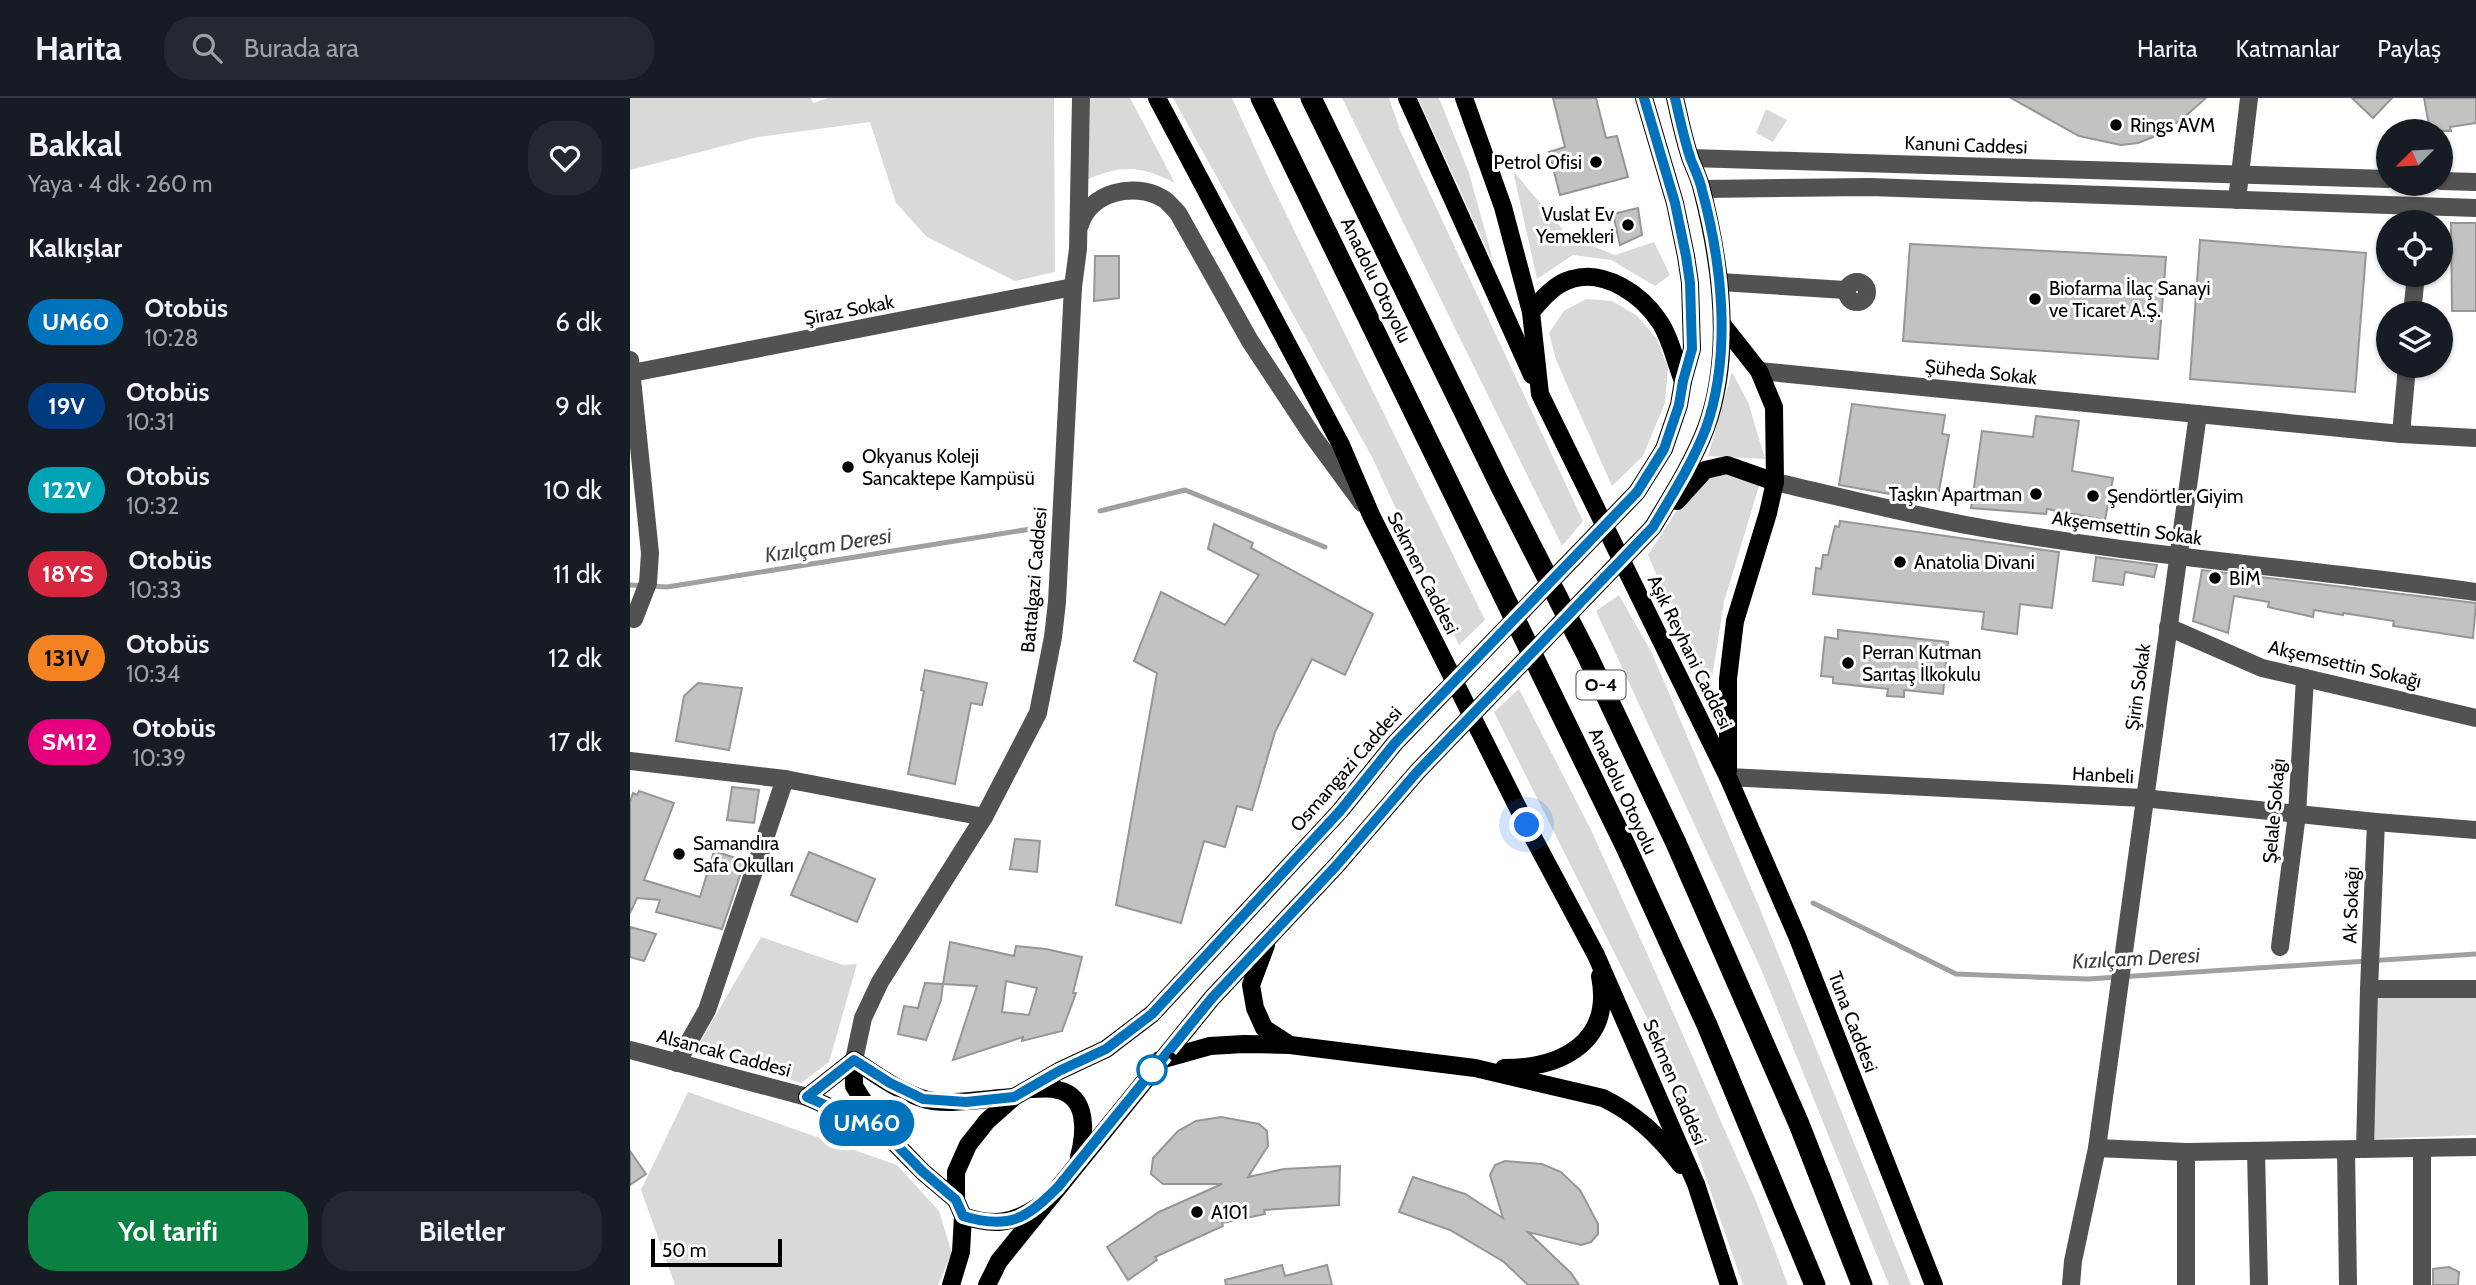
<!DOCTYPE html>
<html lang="tr">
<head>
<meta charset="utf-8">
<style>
	body { margin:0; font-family:Cabin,sans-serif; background:#242831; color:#f1f3f6; height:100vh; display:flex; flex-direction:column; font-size:26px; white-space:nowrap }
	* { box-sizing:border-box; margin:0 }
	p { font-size:23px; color:#9ea1a6 }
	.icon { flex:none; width:38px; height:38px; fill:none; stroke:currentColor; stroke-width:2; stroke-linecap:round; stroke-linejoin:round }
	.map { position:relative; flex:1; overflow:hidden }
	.panel { display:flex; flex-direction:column; background:#171b24; width:630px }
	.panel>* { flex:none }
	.badge { padding:0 14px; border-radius:23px; font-size:24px; line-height:46px }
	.needle { width:46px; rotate:246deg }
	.tools { position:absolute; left:1746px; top:21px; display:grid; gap:14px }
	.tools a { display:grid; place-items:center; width:77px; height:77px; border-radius:50%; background:#171b24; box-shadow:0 2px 5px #0004; font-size:35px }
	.scale { position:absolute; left:21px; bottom:18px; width:131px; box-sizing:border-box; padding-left:7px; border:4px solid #000; border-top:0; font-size:19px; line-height:24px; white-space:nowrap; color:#000; -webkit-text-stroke:5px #fff; paint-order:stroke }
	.you { position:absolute; width:35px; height:35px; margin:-18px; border:5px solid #fff; border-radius:50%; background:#1a73e8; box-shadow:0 0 0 10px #1a73e833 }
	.map>.badge { position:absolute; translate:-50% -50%; box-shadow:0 0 0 4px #fff }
	h2 { padding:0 28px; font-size:26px; line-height:63px }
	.round { display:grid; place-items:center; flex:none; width:74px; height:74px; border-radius:28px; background:#242831 }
	.head { display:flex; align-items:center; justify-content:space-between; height:119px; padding:0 28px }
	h1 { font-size:33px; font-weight:700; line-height:52px }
	.primary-button { display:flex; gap:14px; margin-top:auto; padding:14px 28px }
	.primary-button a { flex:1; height:80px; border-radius:28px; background:#0b8043; color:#fff; font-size:28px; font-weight:700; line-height:80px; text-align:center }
	.primary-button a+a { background:#242831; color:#f1f3f6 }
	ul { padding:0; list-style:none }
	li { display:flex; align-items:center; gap:21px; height:84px; padding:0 28px }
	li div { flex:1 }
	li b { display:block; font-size:26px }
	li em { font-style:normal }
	li .badge { min-width:77px; font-weight:700; text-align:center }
	header { display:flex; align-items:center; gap:42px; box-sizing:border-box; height:98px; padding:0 35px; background:#171b24; border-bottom:2px solid #363941 }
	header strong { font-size:33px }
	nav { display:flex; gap:38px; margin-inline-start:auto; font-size:24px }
	.search { width:490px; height:63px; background:#242831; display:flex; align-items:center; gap:18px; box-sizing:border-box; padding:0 24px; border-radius:28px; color:#9ea1a6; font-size:26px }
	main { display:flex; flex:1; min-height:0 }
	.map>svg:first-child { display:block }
	.green { fill:#d9d9d9 }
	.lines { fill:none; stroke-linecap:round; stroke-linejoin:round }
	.stream { stroke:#a0a0a0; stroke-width:5 }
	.building { fill:#c2c2c2; stroke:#969696; stroke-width:2; fill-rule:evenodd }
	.minor { stroke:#525252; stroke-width:18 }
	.major { stroke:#000; stroke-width:18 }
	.highway { stroke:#000; stroke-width:21 }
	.line-casing { stroke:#fff; stroke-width:16 }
	.line { stroke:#0072bc; stroke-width:10 }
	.walk { stroke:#000; stroke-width:7; stroke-dasharray:0 12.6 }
	.poi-dot { fill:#000; stroke:#fff; stroke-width:2.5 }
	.stop-dot { fill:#fff; stroke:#0072bc; stroke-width:3.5 }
	.labels { text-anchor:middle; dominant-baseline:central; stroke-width:6; stroke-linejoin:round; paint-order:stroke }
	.shield { fill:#fff; stroke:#4c4c4c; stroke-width:2 }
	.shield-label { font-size:18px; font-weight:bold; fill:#000 }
	.poi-label { font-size:19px; fill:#000; stroke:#fff; text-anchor:start }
	.street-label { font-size:19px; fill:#000; stroke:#fff }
	.water-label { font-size:21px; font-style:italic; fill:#414141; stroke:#fff }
</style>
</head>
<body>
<header>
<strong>Harita</strong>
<div class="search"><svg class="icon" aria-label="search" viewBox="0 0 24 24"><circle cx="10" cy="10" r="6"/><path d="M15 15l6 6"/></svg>Burada ara</div>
<nav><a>Harita</a><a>Katmanlar</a><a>Paylaş</a></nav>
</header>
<main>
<section class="panel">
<div class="head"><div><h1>Bakkal</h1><p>Yaya · 4 dk · 260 m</p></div><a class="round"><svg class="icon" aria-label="heart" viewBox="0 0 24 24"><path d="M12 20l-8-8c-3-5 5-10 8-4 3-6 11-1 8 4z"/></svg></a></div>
<h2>Kalkışlar</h2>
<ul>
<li><span class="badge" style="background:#0072bc;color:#fff">UM60</span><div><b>Otobüs</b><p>10:28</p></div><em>6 dk</em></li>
<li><span class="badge" style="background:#003b80;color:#fff">19V</span><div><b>Otobüs</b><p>10:31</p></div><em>9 dk</em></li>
<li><span class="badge" style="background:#00a3b4;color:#fff">122V</span><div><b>Otobüs</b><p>10:32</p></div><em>10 dk</em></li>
<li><span class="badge" style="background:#d7263d;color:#fff">18YS</span><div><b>Otobüs</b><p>10:33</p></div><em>11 dk</em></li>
<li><span class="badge" style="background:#f58220;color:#111">131V</span><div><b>Otobüs</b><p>10:34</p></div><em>12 dk</em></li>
<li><span class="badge" style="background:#e6007e;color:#fff">SM12</span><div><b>Otobüs</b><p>10:39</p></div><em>17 dk</em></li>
</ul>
<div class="primary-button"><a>Yol tarifi</a><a>Biletler</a></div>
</section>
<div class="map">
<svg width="1846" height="1187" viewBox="0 0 1846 1187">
	<rect width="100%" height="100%" fill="#fff"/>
	<g class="green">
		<polygon points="0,0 181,0 183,5 198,0 424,0 425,174 385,183 297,139 266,105 240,24 128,39 0,72"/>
		<path d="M460,0H500L545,85C512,68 493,66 458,81Z"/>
		<polygon points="543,0 602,0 639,81 855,522 829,547 742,359"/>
		<polygon points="712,0 759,0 770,32 953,423 932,448"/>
		<polygon points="788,0 809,0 839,75 865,169"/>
		<polygon points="1136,11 1157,22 1143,44 1126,35"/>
		<polygon points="883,73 939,139 985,157 1024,144 1040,177 1025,188 981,162 943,157 907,181"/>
		<polygon points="956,201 982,203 1006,217 1027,241 1038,270 1035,305 1013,358 982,388 926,262 919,235 934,213"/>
		<polygon points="1102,274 1118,304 1135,361 1078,358"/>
		<polygon points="1095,374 1129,388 1094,504 1079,599 1018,457 1065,384"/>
		<polygon points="989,497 1022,555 1130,811 1281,1187 1259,1187 1131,871 966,513"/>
		<polygon points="889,591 961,732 1020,862 1126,1103 1158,1187 1113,1187 1029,944 864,614"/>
		<polygon points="131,839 213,867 227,866 199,964 171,985 67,950"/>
		<polygon points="1744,898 1846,898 1846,1037 1741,1041"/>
		<polygon points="58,994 267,1067 309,1113 322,1155 308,1187 45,1187 11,1092"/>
	</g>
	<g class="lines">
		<g class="stream">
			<polyline points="470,413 555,392 695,449"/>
			<polyline points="0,487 37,489 401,431"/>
			<polyline points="1183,805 1326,876 1458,881 1846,856"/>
		</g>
	</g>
	<g class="building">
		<polygon points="923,0 966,0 976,40 987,38 998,79 930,97 919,54 935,49"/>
		<polygon points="1381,0 1576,0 1551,22 1523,39 1508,45 1491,47 1449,38"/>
		<polygon points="1722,0 1762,0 1743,20"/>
		<polygon points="1794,0 1846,0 1846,25 1820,29 1821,33 1800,33"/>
		<polygon points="1008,110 1012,137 990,147 983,116"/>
		<polygon points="1821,125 1846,125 1846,213 1822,213"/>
		<polygon points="1570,142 1736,155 1725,294 1560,281"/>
		<polygon points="1280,146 1536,159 1528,261 1273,243"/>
		<polygon points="465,158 489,158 489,200 464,203"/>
		<polygon points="1222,306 1315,317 1312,336 1319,337 1309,393 1302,392 1300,403 1209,387"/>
		<polygon points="1406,318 1449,323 1442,373 1483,380 1475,422 1417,411 1416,416 1341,410 1352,333 1403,339"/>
		<polygon points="1210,423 1429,454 1422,510 1390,506 1387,536 1352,531 1354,514 1183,496 1186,470 1191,471 1193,457 1198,457 1205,428 1209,429"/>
		<polygon points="584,426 623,445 621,450 743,516 715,577 682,561 645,634 622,712 607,708 595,749 574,743 551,825 486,807 527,575 504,563 531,494 595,527 629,477 578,451"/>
		<polygon points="1466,459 1527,467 1524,479 1495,474 1493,487 1463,483"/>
		<polygon points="1572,472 1846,505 1843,540 1763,528 1764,523 1713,515 1713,517 1684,512 1683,519 1638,509 1639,504 1604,498 1598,535 1563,523"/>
		<polygon points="1208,532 1318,544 1313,596 1274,592 1274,599 1257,598 1258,591 1203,585 1203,579 1191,578 1195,539 1208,541"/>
		<polygon points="295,572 357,585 352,607 341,605 325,686 278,676 294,593 291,592"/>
		<polygon points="68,585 112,590 99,652 46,643 54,598"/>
		<polygon points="102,689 129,692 124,725 97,722"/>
		<polygon points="9,693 44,705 14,782 70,799 84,753 115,763 92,831 26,814 30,802 7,800 0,815 0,704 3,695 7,697"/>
		<polygon points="385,741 410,743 407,774 380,771"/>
		<polygon points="179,754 245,781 227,824 161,797"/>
		<polygon points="0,829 26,836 14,863 0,859"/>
		<path d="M320,844L384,858L386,848L416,851L452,859L443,895H446L432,933L392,943L393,939L323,962L347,888L313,886ZM376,883L407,890L399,917L372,914Z"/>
		<polygon points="295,885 313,886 311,902 296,942 268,936 274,908 288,910"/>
		<polygon points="591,1019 629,1026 637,1033 638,1048 618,1079 654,1071 710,1068 709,1107 634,1112 635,1116 592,1125 593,1128 525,1159 527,1162 498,1182 477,1149 529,1114 592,1086 533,1086 521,1076 523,1060 548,1033 566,1023"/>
		<polygon points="0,1053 16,1076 0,1087"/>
		<polygon points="875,1063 912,1066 931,1074 950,1092 968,1126 968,1136 961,1144 951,1147 898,1134 941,1175 949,1187 898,1187 874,1164 820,1132 769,1114 783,1079 835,1096 873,1120 860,1077 865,1067"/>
		<polygon points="652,1167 655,1178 697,1167 702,1187 596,1187 595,1182"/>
		<polygon points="1819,1169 1829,1174 1828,1187 1803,1187 1803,1171"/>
	</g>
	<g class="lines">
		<g class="minor">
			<polyline points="1061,60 1759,81"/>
			<polyline points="1811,83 1846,84"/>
			<polyline points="1072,91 1240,89 1846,110"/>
			<polyline points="1607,102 1619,0"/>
			<path d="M450,127C460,94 504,84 532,100C538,103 543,110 548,115L620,243L682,337L732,405"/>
			<circle cx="1227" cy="194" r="10"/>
			<polyline points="1090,184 1215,192"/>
			<polyline points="1782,215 1786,177"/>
			<polyline points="0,262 20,455 18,485 4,521 0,519"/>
			<polyline points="1129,273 1771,336 1846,340"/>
			<polyline points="2,275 443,189"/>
			<polyline points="1771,336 1777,268"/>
			<path d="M1145,384C1208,398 1272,415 1336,427C1505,458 1676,470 1846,494"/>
			<polyline points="1538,529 1632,570 1846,620"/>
			<polyline points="0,663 155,681"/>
			<polyline points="1098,679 1513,700 1746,724 1846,732"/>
			<polyline points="1650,849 1667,716 1675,580"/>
			<polyline points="1739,891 1746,724"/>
			<polyline points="0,952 177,999"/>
			<polyline points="224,962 233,920 250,884 354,719 408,615 423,539 427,504 443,189 448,151 451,0"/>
			<polyline points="47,965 77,912 155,681 354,719"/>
			<polyline points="1467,1050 1556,1054 1846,1049"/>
			<polyline points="1792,1050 1792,1187"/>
			<polyline points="1735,1051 1739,891 1846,891"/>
			<polyline points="1716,1052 1718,1187"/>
			<polyline points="1626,1053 1629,1187"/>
			<polyline points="1556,1054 1556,1187"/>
			<polyline points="1441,1187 1443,1163 1467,1050 1568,316"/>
		</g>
		<g class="major">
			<polyline points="527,0 711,347 741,417 897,728 966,857 1066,1086 1099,1187"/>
			<polyline points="777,0 902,277"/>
			<polyline points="834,0 873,109 901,214 910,296 1098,679 1167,838 1304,1187"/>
			<path d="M901,214C912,201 924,186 942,181C975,171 1012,197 1029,223C1040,238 1046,266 1053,283"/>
			<polyline points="1092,226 1129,273 1144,309 1145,384 1138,415 1105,523 1098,581 1098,673"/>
			<polyline points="1047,403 1075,372 1097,367 1145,384"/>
			<polyline points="636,847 621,887 625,910 634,930 660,947"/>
			<polyline points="224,962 224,988 252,1032 293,1074 326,1102"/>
			<path d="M224,962C245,976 267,992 291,1000C315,1009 358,1000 384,999"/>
			<polyline points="224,962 177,999 252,1032"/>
			<path d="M530,962L580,948L614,946L660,947L845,970L973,1000C1006,1016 1029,1038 1051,1067"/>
			<path d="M874,970C932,970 983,944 970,878"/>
			<path d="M400,991C409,991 420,989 428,992C459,999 455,1036 449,1059"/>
			<path d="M333,1118C364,1128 382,1126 409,1108"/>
			<polyline points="321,1187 331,1154 333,1118 326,1102 326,1074 338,1047 357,1023 384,999 429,973 476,951 522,916 710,713 765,645 1007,394 1034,351 1049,307 1053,283 1062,251 1060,185 1056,158 1045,105 1014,0"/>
			<path d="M357,1187L369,1163L582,900L706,768L787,674L1023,429C1042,397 1063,364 1076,330C1103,256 1091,166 1072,92C1070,82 1065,72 1061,62C1054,42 1050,21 1045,0"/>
		</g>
		<g class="highway">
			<polyline points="631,0 996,749 1077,927 1185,1187"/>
			<polyline points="681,0 871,389 957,557 1046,745 1169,1026 1232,1187"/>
		</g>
	</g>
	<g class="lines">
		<g class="line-casing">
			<path id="line" d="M1014,0L1045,105L1056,158L1060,185L1062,251L1053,283L1049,307L1034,351L1007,394L765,645L710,713L522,916L476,951L429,973L384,999L336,1004L293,1001L260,985L224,962L177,999L252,1032L293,1074L326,1102L333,1118C379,1132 396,1121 428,1089L582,900L706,768L787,674L1023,429C1042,397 1063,364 1076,330C1102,256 1092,166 1072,92C1070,82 1065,72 1061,62C1054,42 1050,21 1045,0"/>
		</g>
		<use href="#line" class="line"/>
		<path class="walk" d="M522,972C532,959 543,959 559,954C630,934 733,955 807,965C844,970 892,978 928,962C943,956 955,944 963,931C977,910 974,882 967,859C963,848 954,837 948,827C931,794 914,761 897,727"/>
	</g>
	<g class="poi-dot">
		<circle cx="1486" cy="27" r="7"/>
		<circle cx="966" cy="64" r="7"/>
		<circle cx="998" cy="127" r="7"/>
		<circle cx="1405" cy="201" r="7"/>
		<circle cx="218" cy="369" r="7"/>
		<circle cx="1406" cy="396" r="7"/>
		<circle cx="1463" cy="398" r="7"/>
		<circle cx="1270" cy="464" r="7"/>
		<circle cx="1585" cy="480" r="7"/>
		<circle cx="1218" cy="565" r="7"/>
		<circle cx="49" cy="756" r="7"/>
		<circle cx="567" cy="1114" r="7"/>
	</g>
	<circle class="stop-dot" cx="522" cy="972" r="14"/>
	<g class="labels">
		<rect class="shield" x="946.5" y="572.5" width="49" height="29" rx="5"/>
		<g class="shield-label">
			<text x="971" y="587">O-4</text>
		</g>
		<g class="poi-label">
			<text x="1500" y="27">Rings AVM</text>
			<text x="952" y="64" text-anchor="end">Petrol Ofisi</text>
			<text x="984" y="116" text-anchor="end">Vuslat Ev<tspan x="984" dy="22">Yemekleri</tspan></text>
			<text x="1419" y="190">Biofarma İlaç Sanayi<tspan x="1419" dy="22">ve Ticaret A.Ş.</tspan></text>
			<text x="232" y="358">Okyanus Koleji<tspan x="232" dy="22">Sancaktepe Kampüsü</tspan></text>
			<text x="1392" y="396" text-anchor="end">Taşkın Apartman</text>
			<text x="1477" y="398">Şendörtler Giyim</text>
			<text x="1284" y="464">Anatolia Divani</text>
			<text x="1599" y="480">BİM</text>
			<text x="1232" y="554">Perran Kutman<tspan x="1232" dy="22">Sarıtaş İlkokulu</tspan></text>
			<text x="63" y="745">Samandıra<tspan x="63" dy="22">Safa Okulları</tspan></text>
			<text x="581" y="1114">A101</text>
		</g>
		<g class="street-label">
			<text transform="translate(1336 47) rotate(2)">Kanuni Caddesi</text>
			<text transform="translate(746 182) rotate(64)">Anadolu Otoyolu</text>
			<text transform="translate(219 212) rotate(-11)">Şiraz Sokak</text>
			<text transform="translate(1351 274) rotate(6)">Şüheda Sokak</text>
			<text transform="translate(1497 430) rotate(8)">Akşemsettin Sokak</text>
			<text transform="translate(793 475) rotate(63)">Sekmen Caddesi</text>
			<text transform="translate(404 482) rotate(-85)">Battalgazi Caddesi</text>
			<text transform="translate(1060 554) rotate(64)">Aşık Reyhani Caddesi</text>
			<text transform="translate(1715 566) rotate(13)">Akşemsettin Sokağı</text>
			<text transform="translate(1508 589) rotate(-82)">Şirin Sokak</text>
			<text transform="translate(716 671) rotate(-49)">Osmangazi Caddesi</text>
			<text transform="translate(1473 677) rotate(3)">Hanbeli</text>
			<text transform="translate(993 693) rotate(65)">Anadolu Otoyolu</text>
			<text transform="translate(1644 713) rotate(-85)">Şelale Sokağı</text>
			<text transform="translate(1721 807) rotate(-88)">Ak Sokağı</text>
			<text transform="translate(1223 924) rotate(69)">Tuna Caddesi</text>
			<text transform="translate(94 955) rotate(15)">Alsancak Caddesi</text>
			<text transform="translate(1045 984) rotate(67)">Sekmen Caddesi</text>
		</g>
		<g class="water-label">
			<text transform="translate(198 447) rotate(-9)">Kızılçam Deresi</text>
			<text transform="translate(1506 860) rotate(-3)">Kızılçam Deresi</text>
		</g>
	</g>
</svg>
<div class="tools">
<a><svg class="needle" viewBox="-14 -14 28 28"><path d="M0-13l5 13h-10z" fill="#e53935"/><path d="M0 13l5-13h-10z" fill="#9ea1a6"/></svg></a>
<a><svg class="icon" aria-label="locate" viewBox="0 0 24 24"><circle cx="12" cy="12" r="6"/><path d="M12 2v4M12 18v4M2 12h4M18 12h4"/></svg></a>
<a><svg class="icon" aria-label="layers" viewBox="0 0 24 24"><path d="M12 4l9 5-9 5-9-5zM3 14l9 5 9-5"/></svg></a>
</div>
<div class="scale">50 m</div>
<div class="you" style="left:897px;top:727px"></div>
<b class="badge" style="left:237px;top:1025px;background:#0072bc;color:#fff">UM60</b>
</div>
</main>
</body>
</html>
